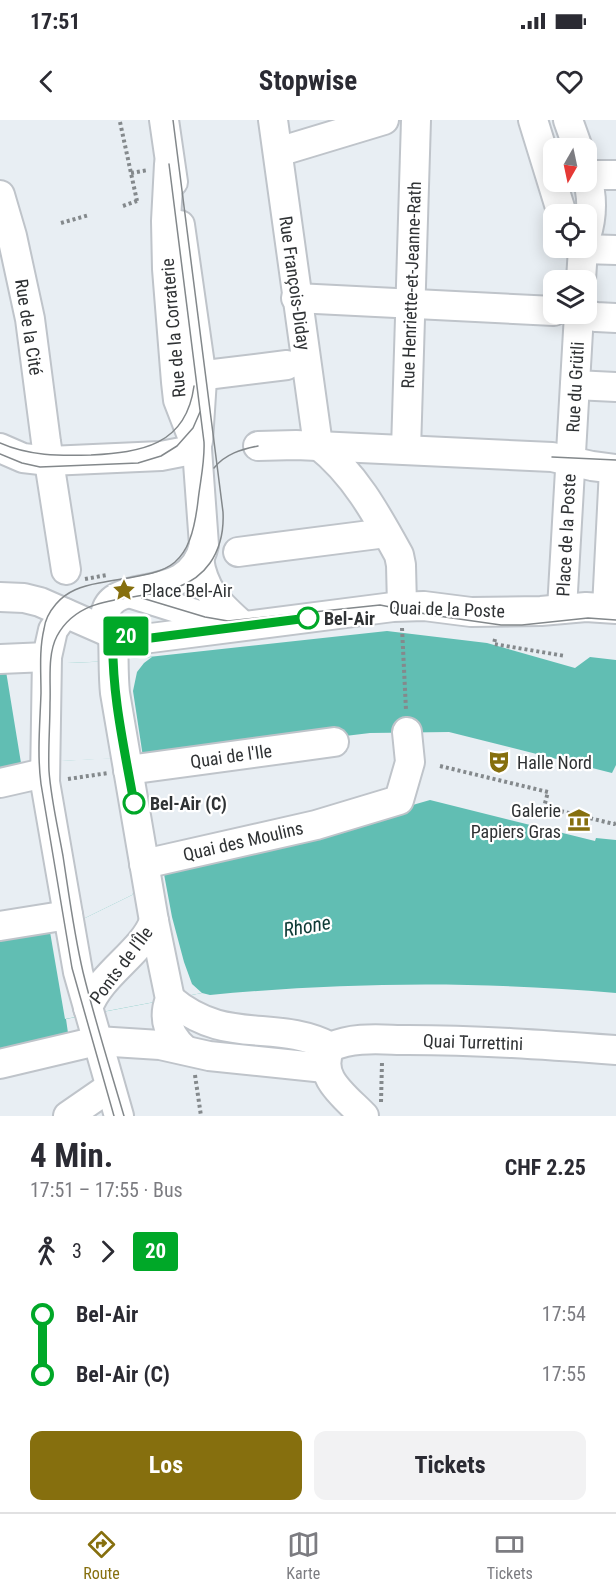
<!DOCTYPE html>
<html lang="de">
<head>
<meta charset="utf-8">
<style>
	body { margin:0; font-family:"Roboto Condensed",sans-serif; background:#f2f2f3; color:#2b2b33; height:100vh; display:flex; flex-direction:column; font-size:22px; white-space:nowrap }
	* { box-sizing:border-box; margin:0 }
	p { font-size:20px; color:#7c7c81 }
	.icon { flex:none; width:33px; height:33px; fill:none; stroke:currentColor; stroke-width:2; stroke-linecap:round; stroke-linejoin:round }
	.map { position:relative; height:996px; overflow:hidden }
	.details { display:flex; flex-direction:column; background:#fff; flex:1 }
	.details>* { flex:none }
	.badge { padding:0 12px; border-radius:4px; font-size:21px; line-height:39px }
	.needle { width:39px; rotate:189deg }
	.tools { position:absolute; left:543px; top:18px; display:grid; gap:12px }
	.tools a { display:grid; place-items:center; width:54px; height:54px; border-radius:12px; background:#fff; box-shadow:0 3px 15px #0003; font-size:30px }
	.map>.badge { position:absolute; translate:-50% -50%; box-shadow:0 0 0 3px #fff }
	.legs { display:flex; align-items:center; gap:9px; height:66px; padding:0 30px; font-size:20px }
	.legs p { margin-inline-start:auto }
	.headline { display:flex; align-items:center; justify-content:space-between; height:102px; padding:0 30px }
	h1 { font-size:33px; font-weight:700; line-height:45px }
	.primary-button { display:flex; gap:12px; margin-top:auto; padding:12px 30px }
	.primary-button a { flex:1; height:69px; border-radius:12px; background:#866f0e; color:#fff; font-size:24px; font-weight:700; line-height:69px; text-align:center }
	.primary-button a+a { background:#f2f2f3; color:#2b2b33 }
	ul { padding:0 30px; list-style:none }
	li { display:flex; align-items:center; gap:21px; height:60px; font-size:22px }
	li i { display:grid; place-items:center; width:9px; height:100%; margin:0 8px; background:currentColor }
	li i::after { content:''; width:15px; height:15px; margin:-8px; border:4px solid; border-radius:50%; background:#fff }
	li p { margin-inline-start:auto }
	li:first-child i { background:linear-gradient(#0000 50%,currentColor 0) }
	li:last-child i { background:linear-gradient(currentColor 50%,#0000 0) }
	.status { display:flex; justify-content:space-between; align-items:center; height:42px; padding:0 30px; background:#fff; direction:ltr }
	.status svg { height:16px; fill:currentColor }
	header { display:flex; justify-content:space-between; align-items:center; height:78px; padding:0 30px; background:#fff; font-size:27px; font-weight:700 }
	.menu { display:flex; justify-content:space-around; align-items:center; height:84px; border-top:2px solid #e1e1e2; background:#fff; font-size:16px; color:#7c7c81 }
	.menu a { display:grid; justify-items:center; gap:3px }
	.menu .selected { color:#866f0e }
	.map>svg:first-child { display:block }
	.water { fill:#61beb3 }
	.pier { fill:#e8eef3 }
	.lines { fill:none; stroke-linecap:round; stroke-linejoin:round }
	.minor-casing { stroke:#bfc4ca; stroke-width:32 }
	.path { stroke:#84898c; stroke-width:4; stroke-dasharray:3 3; stroke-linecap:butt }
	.minor { stroke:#fff; stroke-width:28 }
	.tram { stroke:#83888b; stroke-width:1.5 }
	.line-1-casing { stroke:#fff; stroke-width:14 }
	.line-1 { stroke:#00a828; stroke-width:9 }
	.stop-1-dot { fill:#fff; stroke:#00a828; stroke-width:3 }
	.labels { text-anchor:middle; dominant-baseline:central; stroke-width:4.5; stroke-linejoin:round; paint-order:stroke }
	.street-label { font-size:18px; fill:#2f3234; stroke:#fff }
	.poi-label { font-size:18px; fill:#2f3234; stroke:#fff; text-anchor:start }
	.stop-label { font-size:18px; font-weight:bold; fill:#2f3234; stroke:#fff; text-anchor:start }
	.water-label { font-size:20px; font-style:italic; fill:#0d3a35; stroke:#fff }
</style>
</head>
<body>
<div class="status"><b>17:51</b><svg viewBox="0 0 49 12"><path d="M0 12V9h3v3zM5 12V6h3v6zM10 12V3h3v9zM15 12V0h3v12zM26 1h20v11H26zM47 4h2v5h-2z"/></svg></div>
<header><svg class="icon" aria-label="back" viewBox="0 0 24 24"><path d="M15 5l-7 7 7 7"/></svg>Stopwise<svg class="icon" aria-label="heart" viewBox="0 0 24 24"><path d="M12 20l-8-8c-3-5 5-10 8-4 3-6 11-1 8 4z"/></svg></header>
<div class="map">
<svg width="616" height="996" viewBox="0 0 616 996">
	<rect width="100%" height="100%" fill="#e8eef3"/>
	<g class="water">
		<polygon points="387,511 487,523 575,548 590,537 616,540 616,645 612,653 449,612 370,613 204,633 22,643 0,648 0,546 112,541"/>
		<path d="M430,680L595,721L596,718L616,720V873C480,861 346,862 210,875L202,873L66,899L68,913L0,929V817L81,800L132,775L140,760L298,718Z"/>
	</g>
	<g class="pier">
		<polygon points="152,537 144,543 137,552 133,571 143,637 21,643 5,545 92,542"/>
		<polygon points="164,754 172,797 184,842 192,864 202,873 65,899 49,806 81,800 132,775 140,760"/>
	</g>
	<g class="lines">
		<g class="minor-casing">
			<g id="minor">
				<polyline points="164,0 173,62"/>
				<polyline points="273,0 318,325"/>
				<polyline points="533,0 562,94"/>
				<polyline points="568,0 578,28"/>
				<polyline points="278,32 384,0"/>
				<path d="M169,44L166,101L167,149L176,262L178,280L197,329L204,425C190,486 116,456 106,491C103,501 112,507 113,517C114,536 113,554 115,573L154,801L170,879C162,899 169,916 185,930"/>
				<path d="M586,54C593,76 593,95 586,117"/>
				<polyline points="587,55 616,55"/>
				<polyline points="0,75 12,116 30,199 46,322 66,450"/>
				<polyline points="180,105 202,259 198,321"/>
				<polyline points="583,129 616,130"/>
				<polyline points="581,160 583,128"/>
				<polyline points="296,178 554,191"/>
				<polyline points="582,194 596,197 616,198"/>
				<polyline points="214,254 287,245"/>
				<polyline points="575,265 616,267"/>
				<path d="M318,325C355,354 377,395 399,435L401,445L402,486"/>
				<polyline points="258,326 296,325 552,337 592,346 616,349"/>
				<polyline points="0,328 23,338 49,341 161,336 197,329"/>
				<polyline points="406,330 416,0"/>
				<polyline points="238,432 386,413"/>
				<path d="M199,439C204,472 219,484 242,505"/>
				<polyline points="132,474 205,497 226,502"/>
				<polyline points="0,477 24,478 40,482 113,514 151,518 393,487 424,486 471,492 541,491 586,487 616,489"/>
				<polyline points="607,488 614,349"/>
				<polyline points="562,489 579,194"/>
				<polyline points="65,493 53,510 47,537 45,662 78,852 119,996"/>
				<polyline points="0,539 47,537"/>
				<polyline points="128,650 334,622"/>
				<polyline points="0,663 44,653"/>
				<polyline points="144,744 316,705 399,680 410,642 407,612"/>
				<polyline points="0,806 68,795"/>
				<path d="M170,879C226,927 275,898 331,927"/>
				<path d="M88,888C100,854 143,832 154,801"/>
				<polyline points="0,944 97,921 160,925 209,936 325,948"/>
				<polyline points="68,996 110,967"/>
				<path d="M364,996C346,977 314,956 331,927C355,916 383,920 408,920C478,920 547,925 616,930"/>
			</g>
		</g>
		<g class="path">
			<polyline points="120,2 137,81"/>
			<polyline points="131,53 148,50"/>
			<polyline points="123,86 137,81"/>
			<polyline points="61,103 89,95"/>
			<polyline points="85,459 107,455"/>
			<polyline points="402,508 406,590"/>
			<polyline points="495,519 494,524 565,536"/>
			<polyline points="440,646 548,672 544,687 614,704 616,703"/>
			<polyline points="68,659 108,653"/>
			<polyline points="195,955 201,996"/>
			<polyline points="381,982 382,942"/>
		</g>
		<use href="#minor" class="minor"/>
		<g class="tram">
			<path d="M0,323C29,336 59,336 91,335C141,332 186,326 194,266"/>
			<polyline points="0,334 22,343 40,347 138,343 161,336 177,326 193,308 200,292"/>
			<polyline points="552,337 616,340"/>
			<path d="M214,348C225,334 242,329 258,326"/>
			<polyline points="142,478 205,497 228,501 380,485 431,495 501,505 522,505 588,498 616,500"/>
			<path d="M114,996L72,848L41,664C37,634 40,603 41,573C41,552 39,530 44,509C45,500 50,491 56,484C67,471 82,466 99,463C164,451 189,457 198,381C200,362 205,342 204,322L169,44"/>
			<path d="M124,996C110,948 95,901 83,852C74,814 69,775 63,736C58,708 51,679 49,651C48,629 50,606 50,583C51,562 47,535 57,516C89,457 174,495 210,443C221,427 224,411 223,392L173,0"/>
		</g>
	</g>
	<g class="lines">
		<g class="line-1-casing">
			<path id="line-1" d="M134,683C124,627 111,571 113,514L151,518L308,498"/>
		</g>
		<use href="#line-1" class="line-1"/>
	</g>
	<defs>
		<g id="sight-bare" transform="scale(1.8)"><path d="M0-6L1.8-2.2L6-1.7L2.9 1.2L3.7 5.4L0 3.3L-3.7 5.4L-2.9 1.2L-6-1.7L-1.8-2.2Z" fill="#866f0e" stroke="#fff" stroke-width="2.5" paint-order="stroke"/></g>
		<g id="theatre-bare" transform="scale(1.8)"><path d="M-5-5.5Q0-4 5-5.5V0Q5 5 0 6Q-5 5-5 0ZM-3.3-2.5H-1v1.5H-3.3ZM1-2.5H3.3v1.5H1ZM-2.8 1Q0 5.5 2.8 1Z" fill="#866f0e" stroke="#fff" stroke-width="2.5" paint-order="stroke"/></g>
		<g id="museum-bare" transform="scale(1.8)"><path d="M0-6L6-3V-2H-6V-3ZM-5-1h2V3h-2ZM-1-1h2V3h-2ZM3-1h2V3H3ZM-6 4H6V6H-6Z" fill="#866f0e" stroke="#fff" stroke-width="2.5" paint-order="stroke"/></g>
	</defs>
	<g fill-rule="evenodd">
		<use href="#sight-bare" x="124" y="470"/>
		<use href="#theatre-bare" x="499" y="642"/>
		<use href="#museum-bare" x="579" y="700"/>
	</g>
	<g class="stop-1-dot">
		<circle cx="308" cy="498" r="10"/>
		<circle cx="134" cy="683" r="10"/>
	</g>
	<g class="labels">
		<g class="street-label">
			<text transform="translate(295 163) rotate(82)">Rue François-Diday</text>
			<text transform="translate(411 165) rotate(-88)">Rue Henriette-et-Jeanne-Rath</text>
			<text transform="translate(29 207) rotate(81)">Rue de la Cité</text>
			<text transform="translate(173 208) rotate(-95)">Rue de la Corraterie</text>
			<text transform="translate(575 267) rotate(-87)">Rue du Grütli</text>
			<text transform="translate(566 415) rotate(-87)">Place de la Poste</text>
			<text transform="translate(447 489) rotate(2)">Quai de la Poste</text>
			<text transform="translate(231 636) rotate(-8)">Quai de l'Ile</text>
			<text transform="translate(243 721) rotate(-13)">Quai des Moulins</text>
			<text transform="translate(121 845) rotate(-53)">Ponts de l'Île</text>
			<text transform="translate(473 922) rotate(2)">Quai Turrettini</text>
		</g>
		<g class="poi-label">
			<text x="142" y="470">Place Bel-Air</text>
			<text x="517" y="642">Halle Nord</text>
			<text x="561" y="690" text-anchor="end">Galerie<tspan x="561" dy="21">Papiers Gras</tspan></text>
		</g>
		<g class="stop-label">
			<text x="324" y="498">Bel-Air</text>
			<text x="150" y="683">Bel-Air (C)</text>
		</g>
		<g class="water-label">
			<text transform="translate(307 806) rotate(-10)">Rhone</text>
		</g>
	</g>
</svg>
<div class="tools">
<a><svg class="needle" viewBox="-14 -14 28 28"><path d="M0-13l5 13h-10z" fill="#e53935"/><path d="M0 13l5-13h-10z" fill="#7c7c81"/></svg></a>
<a><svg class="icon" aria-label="locate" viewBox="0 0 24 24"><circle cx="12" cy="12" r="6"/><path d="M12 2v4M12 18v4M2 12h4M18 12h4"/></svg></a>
<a><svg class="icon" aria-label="layers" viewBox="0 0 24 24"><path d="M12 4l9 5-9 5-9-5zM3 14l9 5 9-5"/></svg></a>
</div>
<b class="badge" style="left:126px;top:516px;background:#00a828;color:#fff">20</b>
</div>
<section class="details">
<div class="headline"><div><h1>4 Min.</h1><p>17:51 – 17:55 · Bus</p></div><b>CHF 2.25</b></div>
<div class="legs"><svg class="icon" aria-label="walk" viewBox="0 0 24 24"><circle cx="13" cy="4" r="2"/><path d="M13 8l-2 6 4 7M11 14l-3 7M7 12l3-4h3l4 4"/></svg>3<svg class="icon" aria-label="forward" viewBox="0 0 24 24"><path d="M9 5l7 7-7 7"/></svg><b class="badge" style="background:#00a828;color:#fff">20</b></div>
<ul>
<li><i style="color:#00a828"></i><b>Bel-Air</b><p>17:54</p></li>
<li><i style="color:#00a828"></i><b>Bel-Air (C)</b><p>17:55</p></li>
</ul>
<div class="primary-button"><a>Los</a><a>Tickets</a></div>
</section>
<nav class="menu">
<a class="selected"><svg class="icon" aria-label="directions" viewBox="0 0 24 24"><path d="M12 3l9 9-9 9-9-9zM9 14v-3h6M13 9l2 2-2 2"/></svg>Route</a>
<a><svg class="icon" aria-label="map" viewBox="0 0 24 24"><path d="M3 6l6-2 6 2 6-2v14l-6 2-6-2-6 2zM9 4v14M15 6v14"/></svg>Karte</a>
<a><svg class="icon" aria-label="tickets" viewBox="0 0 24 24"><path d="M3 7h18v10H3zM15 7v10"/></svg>Tickets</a>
</nav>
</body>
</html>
